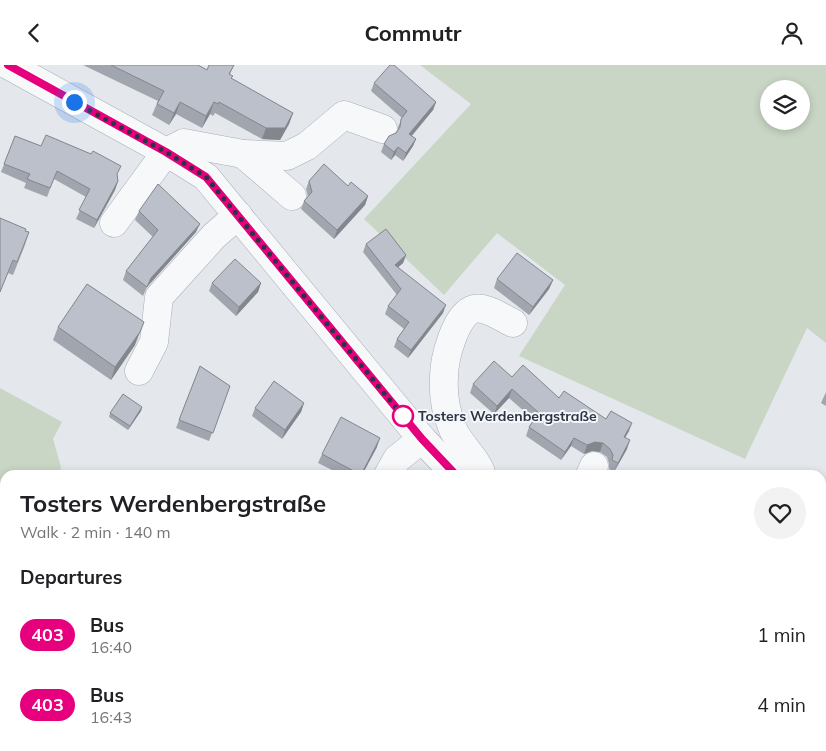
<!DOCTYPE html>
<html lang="en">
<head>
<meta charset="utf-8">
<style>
	body { margin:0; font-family:Mulish,sans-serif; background:#f2f2f2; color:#202124; height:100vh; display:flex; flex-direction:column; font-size:19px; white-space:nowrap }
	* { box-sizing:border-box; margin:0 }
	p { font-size:16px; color:#757577 }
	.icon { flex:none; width:28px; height:28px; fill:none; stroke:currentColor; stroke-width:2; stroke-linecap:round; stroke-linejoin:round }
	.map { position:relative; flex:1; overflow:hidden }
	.panel { position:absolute; left:0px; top:405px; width:826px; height:281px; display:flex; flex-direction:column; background:#fff; border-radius:15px 15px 0 0; box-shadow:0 2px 8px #0003 }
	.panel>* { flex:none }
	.badge { padding:0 10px; border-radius:16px; font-size:18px; line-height:32px }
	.fabs { position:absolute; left:760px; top:15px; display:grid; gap:10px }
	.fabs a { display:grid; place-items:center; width:50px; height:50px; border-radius:50%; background:#fff; box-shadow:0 2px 8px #0003; font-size:25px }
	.you { position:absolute; width:25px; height:25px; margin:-12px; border:4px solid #fff; border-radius:50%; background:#1a73e8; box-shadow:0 0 0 8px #1a73e833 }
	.map>.badge { position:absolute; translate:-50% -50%; box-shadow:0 0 0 2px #fff }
	h2 { padding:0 20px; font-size:19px; line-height:45px }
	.round { display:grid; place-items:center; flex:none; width:52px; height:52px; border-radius:26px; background:#f2f2f2 }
	.overview { display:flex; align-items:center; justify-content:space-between; height:85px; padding:0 20px }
	h1 { font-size:24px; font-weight:700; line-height:38px }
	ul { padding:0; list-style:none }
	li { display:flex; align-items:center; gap:15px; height:70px; padding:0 20px }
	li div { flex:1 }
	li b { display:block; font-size:19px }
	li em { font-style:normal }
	li .badge { min-width:55px; font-weight:700; text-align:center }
	header { display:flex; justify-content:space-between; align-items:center; height:65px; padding:0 20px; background:#fff; font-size:22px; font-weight:700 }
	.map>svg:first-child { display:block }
	.green { fill:#c9d6c5; fill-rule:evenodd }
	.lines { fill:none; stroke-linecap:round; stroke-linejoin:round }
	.stream { stroke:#9fb4cc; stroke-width:7 }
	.minor-casing { stroke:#a9aeb7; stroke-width:29 }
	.minor { stroke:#f7f8fa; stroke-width:28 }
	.wall { fill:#a1a5ae }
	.shaded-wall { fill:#83868d }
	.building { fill:#bbc0ca; stroke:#83868d }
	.line-casing { stroke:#fff; stroke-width:11 }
	.line { stroke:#e6007e; stroke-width:8 }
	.walk { stroke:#2b3445; stroke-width:5; stroke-dasharray:0 9 }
	.stop-dot { fill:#fff; stroke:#e6007e; stroke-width:2.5 }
	.labels { text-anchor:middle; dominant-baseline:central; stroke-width:4; stroke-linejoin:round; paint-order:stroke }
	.stop-label { font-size:14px; font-weight:bold; fill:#2b3445; stroke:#f4f6f9; text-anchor:start }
</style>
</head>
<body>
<header><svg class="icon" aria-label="back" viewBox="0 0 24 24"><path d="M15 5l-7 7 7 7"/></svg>Commutr<svg class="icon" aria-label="person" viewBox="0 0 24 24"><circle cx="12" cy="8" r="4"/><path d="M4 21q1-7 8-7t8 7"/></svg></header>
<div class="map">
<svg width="826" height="686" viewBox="0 0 826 686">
	<rect width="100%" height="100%" fill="#e4e7ec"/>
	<g class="green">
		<path d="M420,0H826V278L807,263L745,394L519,291L565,220L497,168L444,230L364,154L471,39ZM769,24H801V56H769Z"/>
		<polygon points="0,323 62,357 53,374 61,402 58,410 5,410 5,458 0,469"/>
	</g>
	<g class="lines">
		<g class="stream">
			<polyline points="0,568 5,567"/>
			<polyline points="821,659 826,660"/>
		</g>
		<g class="minor-casing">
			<g id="minor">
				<polyline points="8,0 166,87 206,112 422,374 456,410"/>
				<polyline points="243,89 287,91 307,81 344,50 383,64"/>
				<polyline points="114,158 166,87 184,78 243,89 292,131"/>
				<polyline points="139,306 154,277 159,232 214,171 238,150"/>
				<polyline points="388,410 397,394 422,374"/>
				<path d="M482,410C477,393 458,379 452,362C446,347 443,328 444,312C444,295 455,249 474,244C486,241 502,253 513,258"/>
				<polyline points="590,410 594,401"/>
				<polyline points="821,540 826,542"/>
				<polyline points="265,686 267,681"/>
			</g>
		</g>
		<use href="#minor" class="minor"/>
	</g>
	<g class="wall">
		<polygon points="83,0 198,0 207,5 234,0 230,9 232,14 293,48 289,59 280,75 262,74 215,48 213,51 210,49 202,63 176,49 169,60 152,50 158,36"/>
		<polygon points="374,18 436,37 433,45 412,71 416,74 413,81 403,96 395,90 391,95 381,87 384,79 398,65 398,62 402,53 371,26"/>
		<polygon points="15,71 118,111 118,116 115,125 94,163 76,154 86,132 54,114 47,132 24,123 26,118 1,107"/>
		<polygon points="309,116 348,121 368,131 365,140 334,174 301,144 304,136 308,132 306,124"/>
		<polygon points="139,146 196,167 147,222 143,231 123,215 126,206 153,172 135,155"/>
		<polygon points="25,166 29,167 25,180 13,210 8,208 0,228"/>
		<polygon points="366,179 406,190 403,198 398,202 443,248 408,293 394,282 397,274 404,264 385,249 388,241 397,230 363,187"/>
		<polygon points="497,214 553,215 549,224 529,250 494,223"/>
		<polygon points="212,218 261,218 258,227 236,251 209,226"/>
		<polygon points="58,262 135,280 111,315 53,275"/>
		<polygon points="200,301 230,321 209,376 176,363"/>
		<polygon points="512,312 606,354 629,366 625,372 627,384 614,407 609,404 609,399 607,392 600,387 592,386 584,389 571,381 561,395 526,371 529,362 534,355 509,333 494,349 470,328 473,319"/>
		<polygon points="826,327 826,341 821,338"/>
		<polygon points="304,338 301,347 282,374 252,351 255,343"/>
		<polygon points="142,342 141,346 128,365 109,352 110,348"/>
		<polygon points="377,382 362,410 342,410 318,398 322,389"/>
		<polygon points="826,466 826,501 821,499 821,474"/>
		<polygon points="821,572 826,574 826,607 821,606"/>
	</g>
	<g class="shaded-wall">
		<polygon points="180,37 176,49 169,60 174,48"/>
		<polygon points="214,37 210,49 202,63 206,51"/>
		<polygon points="436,37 433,45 406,77 409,69"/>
		<polygon points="293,48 289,59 280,75 262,74 266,63"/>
		<polygon points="416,74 413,81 403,96 406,88"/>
		<polygon points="398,82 395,90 391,95 394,87"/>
		<polygon points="118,116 115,125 94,163 97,155"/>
		<polygon points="368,131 365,140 334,174 337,165"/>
		<polygon points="200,159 196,167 147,222 143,231 151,213"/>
		<polygon points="406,190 403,198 392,208 395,200"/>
		<polygon points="553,215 549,224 529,250 533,242"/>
		<polygon points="261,218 258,227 236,251 239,242"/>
		<polygon points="446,240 443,248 408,293 411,285"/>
		<polygon points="144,257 135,280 111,315 115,302"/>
		<polygon points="512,324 509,333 494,349 497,341"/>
		<polygon points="304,338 301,347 282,374 285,365"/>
		<polygon points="142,342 141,346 128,365 130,361"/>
		<polygon points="632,358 629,366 621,380 624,372"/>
		<polygon points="380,373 377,382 362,410 361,410"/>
		<polygon points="574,373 571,381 561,395 565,387"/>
		<polygon points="630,375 627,384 614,407 618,398"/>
		<polygon points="595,377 603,378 600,387 592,386 584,389 587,380"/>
	</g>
	<g class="building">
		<polygon points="111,0 198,0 207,5 209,0 234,0 229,9 233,11 231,13 293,48 285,63 266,63 219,37 218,39 214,37 206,51 180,37 174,48 157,39 164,26"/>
		<polygon points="390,0 394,0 436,37 409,69 416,74 406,88 398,82 394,87 384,79 389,71 396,68 400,62 401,54 407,46 374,18"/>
		<polygon points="46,70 91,89 93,86 121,101 117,109 118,116 97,155 79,145 90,124 57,106 50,123 27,114 30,109 4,99 15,71 41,81"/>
		<polygon points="324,99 348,121 351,117 368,131 337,165 304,136 312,127 309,116"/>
		<polygon points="158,119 200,159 151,213 147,222 126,206 158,165 139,146"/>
		<polygon points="0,153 26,164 25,166 29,167 17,197 13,195 0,227"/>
		<polygon points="386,164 406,190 395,200 446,240 411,285 397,274 409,257 388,241 401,224 366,179"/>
		<polygon points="517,188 553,215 533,242 497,214"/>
		<polygon points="235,194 261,218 239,242 212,218"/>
		<polygon points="87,219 144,257 140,267 115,302 58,262"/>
		<polygon points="494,296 512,312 523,300 559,333 564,326 606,354 611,346 632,358 624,372 630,375 618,398 612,395 613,390 610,384 603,378 595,377 587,380 574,373 565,387 529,362 539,348 512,324 497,341 473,319"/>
		<polygon points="200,301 230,321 213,368 179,355"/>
		<polygon points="274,316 304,338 285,365 255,343"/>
		<polygon points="123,329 142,342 130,361 110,348"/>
		<polygon points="341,352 380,373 361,410 322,389"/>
		<polygon points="825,466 826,466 826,491 821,489 821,474"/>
		<polygon points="821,572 826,574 826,599 821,597"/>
	</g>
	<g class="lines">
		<g class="line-casing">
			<polyline id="line" points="8,0 166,87 206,112 422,374 456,410"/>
		</g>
		<use href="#line" class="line"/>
		<polyline class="walk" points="74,37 166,87 206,112 403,351"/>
	</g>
	<circle class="stop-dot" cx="403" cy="351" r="10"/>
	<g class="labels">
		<g class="stop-label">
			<text x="418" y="351">Tosters Werdenbergstraße</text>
		</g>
	</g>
</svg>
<div class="fabs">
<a><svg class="icon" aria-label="layers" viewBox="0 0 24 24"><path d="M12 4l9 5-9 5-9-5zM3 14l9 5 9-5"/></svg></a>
</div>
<div class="you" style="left:74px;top:37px"></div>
<section class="panel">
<div class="overview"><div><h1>Tosters Werdenbergstraße</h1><p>Walk · 2 min · 140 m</p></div><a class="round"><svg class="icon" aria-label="heart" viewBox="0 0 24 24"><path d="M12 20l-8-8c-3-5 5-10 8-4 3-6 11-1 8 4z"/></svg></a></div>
<h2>Departures</h2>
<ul>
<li><span class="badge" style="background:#e6007e;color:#fff">403</span><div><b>Bus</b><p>16:40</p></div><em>1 min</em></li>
<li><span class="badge" style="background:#e6007e;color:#fff">403</span><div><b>Bus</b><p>16:43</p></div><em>4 min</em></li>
</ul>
</section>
</div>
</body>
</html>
